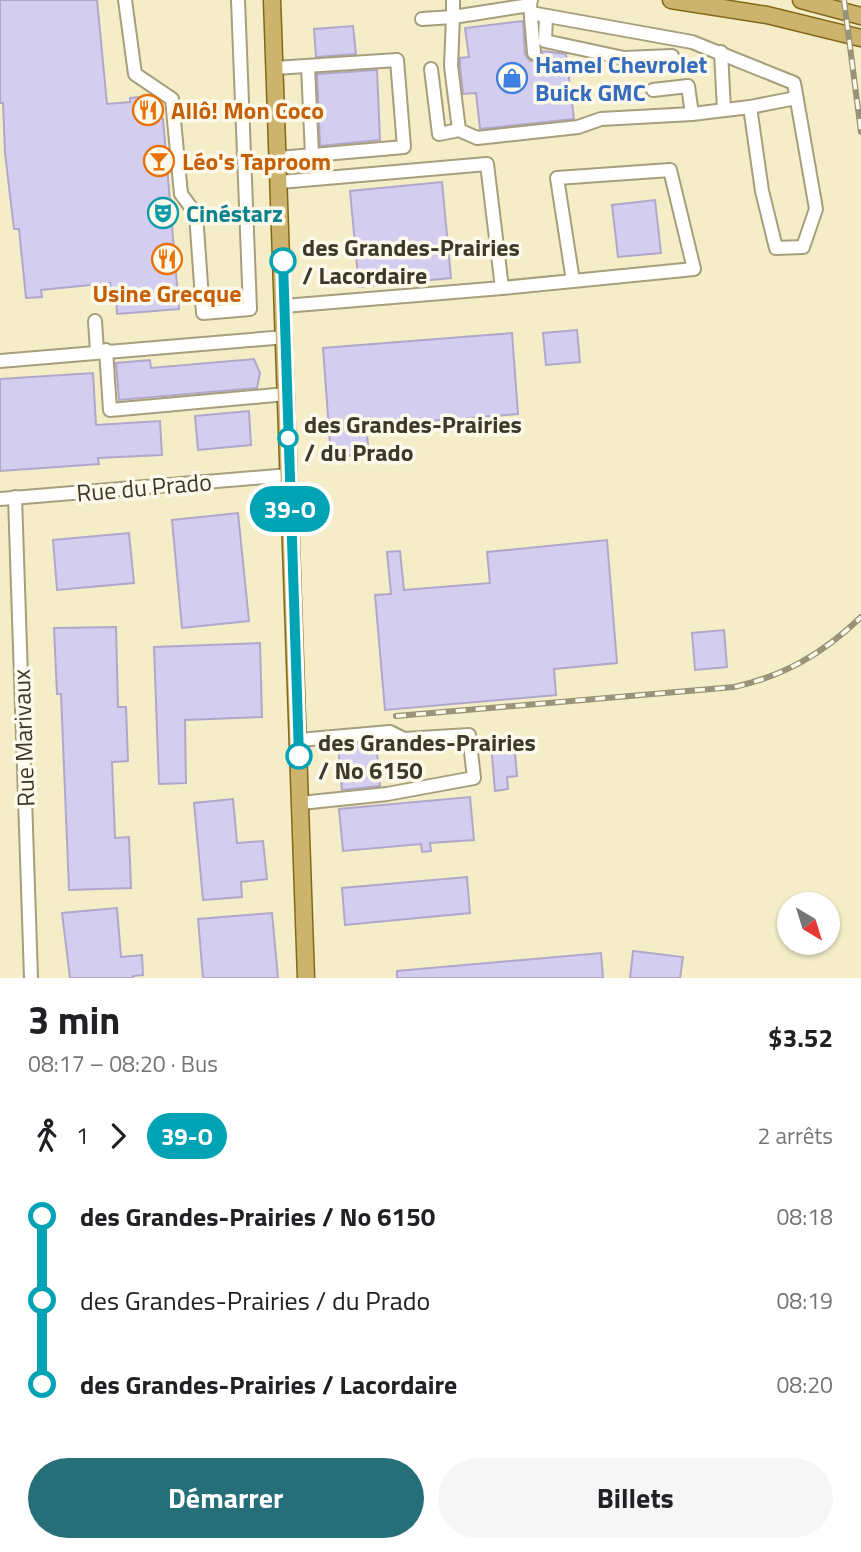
<!DOCTYPE html>
<html lang="fr">
<head>
<meta charset="utf-8">
<style>
	body { margin:0; font-family:"Titillium Web",sans-serif; background:#f6f6f6; color:#202124; height:100vh; display:flex; flex-direction:column; font-size:26px; white-space:nowrap }
	* { box-sizing:border-box; margin:0 }
	p { font-size:23px; color:#757577 }
	.icon { flex:none; width:38px; height:38px; fill:none; stroke:currentColor; stroke-width:2; stroke-linecap:round; stroke-linejoin:round }
	.map { position:relative; height:978px; overflow:hidden }
	.drawer { display:flex; flex-direction:column; background:#fff; flex:1 }
	.drawer>* { flex:none }
	.badge { padding:0 14px; border-radius:23px; font-size:24px; line-height:46px }
	.needle { width:46px; rotate:142deg }
	.controls { position:absolute; left:777px; top:892px; display:grid; gap:14px }
	.controls a { display:grid; place-items:center; width:63px; height:63px; border-radius:50%; background:#fff; box-shadow:0 2px 5px #0004; font-size:35px }
	.map>.badge { position:absolute; translate:-50% -50%; box-shadow:0 0 0 4px #fff }
	.legs { display:flex; align-items:center; gap:10px; height:77px; padding:0 28px; font-size:23px }
	.legs p { margin-inline-start:auto }
	.overview { display:flex; align-items:center; justify-content:space-between; height:119px; padding:0 28px }
	h1 { font-size:38px; font-weight:700; line-height:52px }
	.primary-button { display:flex; gap:14px; margin-top:auto; padding:14px 28px }
	.primary-button a { flex:1; height:80px; border-radius:42px; background:#266f79; color:#fff; font-size:28px; font-weight:700; line-height:80px; text-align:center }
	.primary-button a+a { background:#f6f6f6; color:#202124 }
	ul { padding:0 28px; list-style:none }
	li { display:flex; align-items:center; gap:24px; height:84px; font-size:26px }
	li i { display:grid; place-items:center; width:10px; height:100%; margin:0 9px; background:currentColor }
	li i::after { content:''; width:18px; height:18px; margin:-9px; border:5px solid; border-radius:50%; background:#fff }
	li p { margin-inline-start:auto }
	li:first-child i { background:linear-gradient(#0000 50%,currentColor 0) }
	li:last-child i { background:linear-gradient(currentColor 50%,#0000 0) }
	.map>svg:first-child { display:block }
	.building { fill:#d3cdf0; stroke:#afa8ca; stroke-width:2 }
	.lines { fill:none; stroke-linecap:round; stroke-linejoin:round }
	.minor-casing { stroke:#a79f7c; stroke-width:16 }
	.major-casing { stroke:#846818; stroke-width:19 }
	.minor { stroke:#fff; stroke-width:12 }
	.major { stroke:#cdb46e; stroke-width:16 }
	.rail-casing { stroke:#999379; stroke-width:6 }
	.rail { stroke:#fdfaeb; stroke-width:3.5; stroke-dasharray:10; stroke-linecap:butt }
	.line-1-casing { stroke:#fff; stroke-width:16 }
	.line-1 { stroke:#00a3b4; stroke-width:10 }
	.stop-1-dot { fill:#fff; stroke:#00a3b4; stroke-width:3.5 }
	.labels { text-anchor:middle; dominant-baseline:central; stroke-width:7; stroke-linejoin:round; paint-order:stroke }
	.shop-label { font-size:24px; font-weight:bold; fill:#366cbe; stroke:#fdfaeb; text-anchor:start }
	.food-label { font-size:24px; font-weight:bold; fill:#c56008; stroke:#fdfaeb; text-anchor:start }
	.culture-label { font-size:24px; font-weight:bold; fill:#0d838f; stroke:#fdfaeb; text-anchor:start }
	.stop-label { font-size:24px; font-weight:bold; fill:#3c392a; stroke:#fdfaeb; text-anchor:start }
	.street-label { font-size:24px; fill:#3c392a; stroke:#fdfaeb }
</style>
</head>
<body>
<div class="map">
<svg width="861" height="978" viewBox="0 0 861 978">
	<rect width="100%" height="100%" fill="#f5edc8"/>
	<g class="building">
		<polygon points="0,0 97,0 107,104 130,102 130,98 140,97 163,119 179,309 117,314 116,291 111,291 110,283 41,290 42,297 26,298 19,229 14,229 5,153 3,103 0,103"/>
		<polygon points="523,21 525,54 530,61 539,60 543,51 566,54 574,119 480,129 476,93 463,94 460,66 460,58 469,57 465,28"/>
		<polygon points="353,26 356,54 316,57 314,29"/>
		<polygon points="377,70 380,140 320,146 317,74"/>
		<polygon points="442,182 451,278 359,287 350,191"/>
		<polygon points="655,200 661,253 618,257 612,205"/>
		<polygon points="577,330 580,362 546,365 543,333"/>
		<polygon points="512,333 518,414 366,426 369,454 331,457 323,348"/>
		<polygon points="254,359 260,373 257,388 119,400 116,363 150,360 151,368"/>
		<polygon points="93,373 96,425 160,421 162,455 98,458 99,464 0,471 0,379"/>
		<polygon points="249,411 251,445 198,450 195,416"/>
		<polygon points="238,513 249,621 182,628 172,520"/>
		<polygon points="129,533 134,583 57,590 53,540"/>
		<polygon points="607,540 617,663 554,669 556,695 385,710 375,595 391,594 387,552 400,551 404,590 490,583 487,552"/>
		<polygon points="116,627 118,707 126,707 128,761 112,762 115,838 129,837 131,888 69,890 61,694 57,694 54,628"/>
		<polygon points="724,630 727,667 695,670 692,633"/>
		<polygon points="260,643 262,717 185,720 186,783 159,784 154,647"/>
		<polygon points="376,742 380,786 342,790 338,745"/>
		<polygon points="514,742 517,776 507,777 508,789 495,791 491,744"/>
		<polygon points="470,797 474,840 430,843 431,851 422,852 421,844 343,851 339,809"/>
		<polygon points="233,799 237,843 263,841 267,879 241,882 242,897 203,900 194,803"/>
		<polygon points="467,877 470,913 345,925 342,888"/>
		<polygon points="117,908 121,957 142,955 143,975 133,976 133,978 70,978 62,913"/>
		<polygon points="272,913 278,978 203,978 198,919"/>
		<polygon points="633,951 683,957 680,978 630,978"/>
		<polygon points="601,953 603,978 397,978 397,971"/>
	</g>
	<g class="lines">
		<g class="minor-casing">
			<g id="minor">
				<polyline points="125,0 135,74 172,99 181,194 196,214 203,313 250,309 238,0"/>
				<polyline points="531,0 530,5 453,17 451,66 459,130 477,138 578,127 601,119 692,114 688,86 653,90"/>
				<polyline points="530,5 534,53"/>
				<polyline points="531,13 692,42 794,83 816,209 803,247 776,248 762,191 750,107 692,114"/>
				<polyline points="546,16 545,41 624,58 672,56"/>
				<polyline points="422,19 453,17 453,0"/>
				<polyline points="721,52 724,110"/>
				<polyline points="308,66 312,155"/>
				<polyline points="275,68 397,60 404,147 279,158"/>
				<polyline points="431,69 439,134 459,130"/>
				<polyline points="750,107 796,98"/>
				<polyline points="280,182 487,164 502,288 284,306"/>
				<polyline points="502,288 573,281 557,178 670,170 694,269 573,281"/>
				<polyline points="95,321 97,351"/>
				<polyline points="106,350 110,410 286,394"/>
				<polyline points="0,361 285,337"/>
				<polyline points="15,497 31,978"/>
				<polyline points="0,499 289,475"/>
				<polyline points="299,740 390,732 404,739 469,735 474,778 387,794 301,803"/>
			</g>
		</g>
		<g class="major-casing">
			<g id="major">
				<polyline points="272,0 306,978"/>
				<polyline points="671,0 767,15 861,38"/>
				<polyline points="801,0 861,16"/>
			</g>
		</g>
		<use href="#minor" class="minor"/>
		<use href="#major" class="major"/>
		<g class="rail-casing">
			<g id="rail">
				<polyline points="844,0 861,132"/>
				<path d="M396,716L734,687C784,676 824,653 861,617"/>
			</g>
		</g>
		<use href="#rail" class="rail"/>
	</g>
	<g class="lines">
		<g class="line-1-casing">
			<polyline id="line-1" points="283,261 299,756"/>
		</g>
		<use href="#line-1" class="line-1"/>
	</g>
	<defs>
		<g id="shop-ring" transform="scale(1.575)"><circle r="9.5" fill="#fdfaeb" stroke="#3f7fe0" stroke-width="1.5"/><path d="M-5-2.5h2.3a2.7 3.5 0 0 1 5.4 0H5L5.5 6h-11ZM-1.5-2.5h3a1.5 2.3 0 0 0-3 0Z" fill="#3f7fe0"/></g>
		<g id="restaurant-ring" transform="scale(1.575)"><circle r="9.5" fill="#fdfaeb" stroke="#e8710a" stroke-width="1.5"/><path d="M-5-6h1v4h1v-4h1v4h1v-4h1v5L-1.5 .5V6h-2V.5L-5-1ZM5-6V6H3V1.5H1.5Q1.5-4 5-6Z" fill="#e8710a"/></g>
		<g id="bar-ring" transform="scale(1.575)"><circle r="9.5" fill="#fdfaeb" stroke="#e8710a" stroke-width="1.5"/><path d="M-6-5H6L.8 .8V4.5H3.5V6h-7V4.5H-.8V.8Z" fill="#e8710a"/></g>
		<g id="theatre-ring" transform="scale(1.575)"><circle r="9.5" fill="#fdfaeb" stroke="#0f9aa8" stroke-width="1.5"/><path d="M-5-5.5Q0-4 5-5.5V0Q5 5 0 6Q-5 5-5 0ZM-3.3-2.5H-1v1.5H-3.3ZM1-2.5H3.3v1.5H1ZM-2.8 1Q0 5.5 2.8 1Z" fill="#0f9aa8"/></g>
	</defs>
	<g fill-rule="evenodd">
		<use href="#shop-ring" x="512" y="78"/>
		<use href="#restaurant-ring" x="148" y="110"/>
		<use href="#bar-ring" x="159" y="161"/>
		<use href="#theatre-ring" x="163" y="213"/>
		<use href="#restaurant-ring" x="167" y="259"/>
	</g>
	<g class="stop-1-dot">
		<circle cx="283" cy="261" r="12"/>
		<circle cx="288" cy="438" r="9"/>
		<circle cx="299" cy="756" r="12"/>
	</g>
	<g class="labels">
		<g class="shop-label">
			<text x="535" y="64">Hamel Chevrolet<tspan x="535" dy="28">Buick GMC</tspan></text>
		</g>
		<g class="food-label">
			<text x="171" y="110">Allô! Mon Coco</text>
			<text x="182" y="161">Léo's Taproom</text>
			<text x="167" y="293" text-anchor="middle">Usine Grecque</text>
		</g>
		<g class="culture-label">
			<text x="186" y="213">Cinéstarz</text>
		</g>
		<g class="stop-label">
			<text x="302" y="247">des Grandes-Prairies<tspan x="302" dy="28">/ Lacordaire</tspan></text>
			<text x="304" y="424">des Grandes-Prairies<tspan x="304" dy="28">/ du Prado</tspan></text>
			<text x="318" y="742">des Grandes-Prairies<tspan x="318" dy="28">/ No 6150</tspan></text>
		</g>
		<g class="street-label">
			<text transform="translate(144 487) rotate(-5)">Rue du Prado</text>
			<text transform="translate(23 738) rotate(-92)">Rue Marivaux</text>
		</g>
	</g>
</svg>
<div class="controls">
<a><svg class="needle" viewBox="-14 -14 28 28"><path d="M0-13l5 13h-10z" fill="#e53935"/><path d="M0 13l5-13h-10z" fill="#757577"/></svg></a>
</div>
<b class="badge" style="left:290px;top:509px;background:#00a3b4;color:#fff">39-O</b>
</div>
<section class="drawer">
<div class="overview"><div><h1>3 min</h1><p>08:17 – 08:20 · Bus</p></div><b>$3.52</b></div>
<div class="legs"><svg class="icon" aria-label="walk" viewBox="0 0 24 24"><circle cx="13" cy="4" r="2"/><path d="M13 8l-2 6 4 7M11 14l-3 7M7 12l3-4h3l4 4"/></svg>1<svg class="icon" aria-label="forward" viewBox="0 0 24 24"><path d="M9 5l7 7-7 7"/></svg><b class="badge" style="background:#00a3b4;color:#fff">39-O</b><p>2 arrêts</p></div>
<ul>
<li><i style="color:#00a3b4"></i><b>des Grandes-Prairies / No 6150</b><p>08:18</p></li>
<li><i style="color:#00a3b4"></i><span>des Grandes-Prairies / du Prado</span><p>08:19</p></li>
<li><i style="color:#00a3b4"></i><b>des Grandes-Prairies / Lacordaire</b><p>08:20</p></li>
</ul>
<div class="primary-button"><a>Démarrer</a><a>Billets</a></div>
</section>
</body>
</html>
